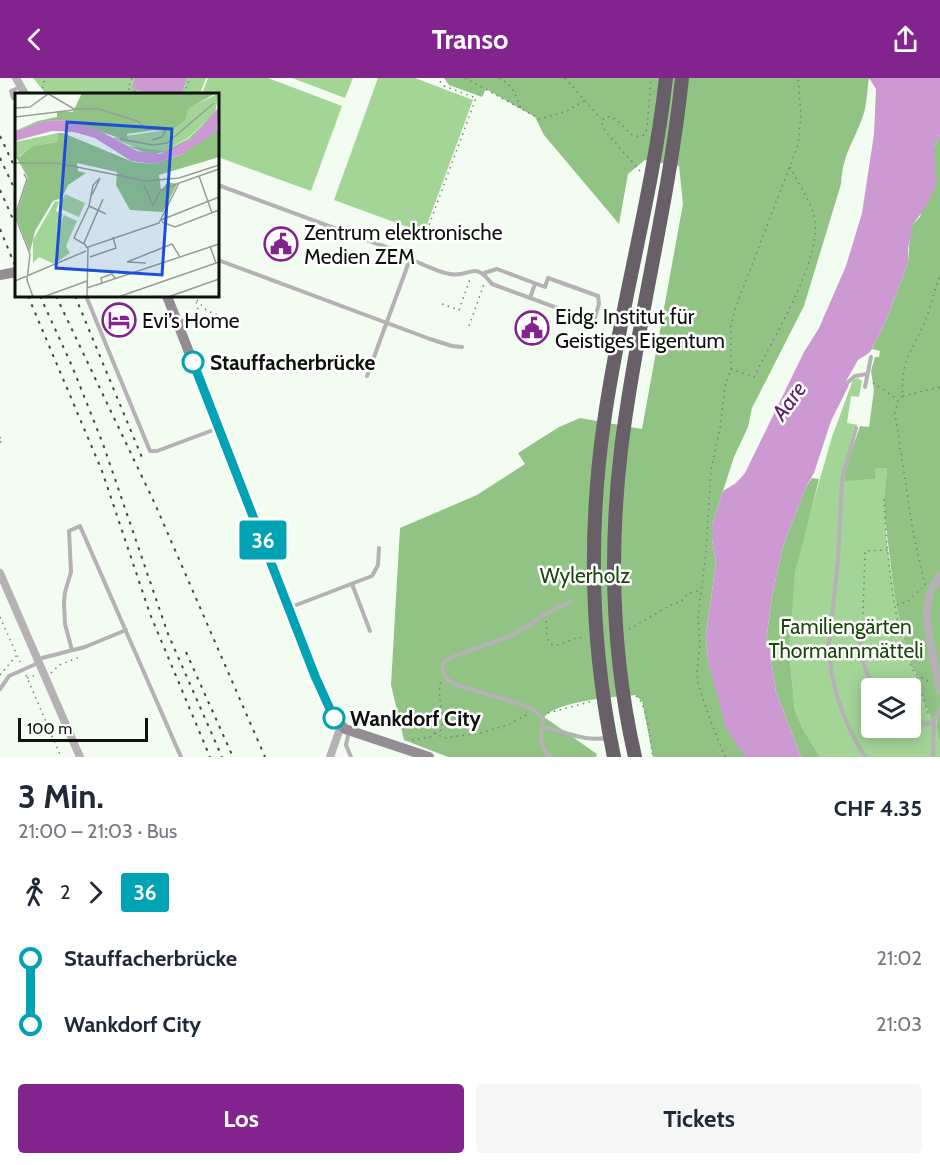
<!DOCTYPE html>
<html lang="de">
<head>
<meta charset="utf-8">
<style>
	body { margin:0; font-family:Cabin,sans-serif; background:#f6f6f7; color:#1f2937; height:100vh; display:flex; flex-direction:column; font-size:22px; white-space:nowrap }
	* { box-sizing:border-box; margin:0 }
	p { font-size:20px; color:#747a83 }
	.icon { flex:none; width:33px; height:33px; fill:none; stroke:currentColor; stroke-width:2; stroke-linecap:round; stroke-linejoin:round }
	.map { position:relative; height:679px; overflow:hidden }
	.side { display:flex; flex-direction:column; background:#fff; flex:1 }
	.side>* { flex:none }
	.badge { padding:0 12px; border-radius:4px; font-size:21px; line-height:39px }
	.controls { position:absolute; left:861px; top:600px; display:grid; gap:12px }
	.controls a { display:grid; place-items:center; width:60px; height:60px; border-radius:6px; background:#fff; box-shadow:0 3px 15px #0003; font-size:30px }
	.scale { position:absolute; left:18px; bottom:15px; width:130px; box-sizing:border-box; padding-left:6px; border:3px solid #0e110e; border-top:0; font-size:16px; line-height:21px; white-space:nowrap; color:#0e110e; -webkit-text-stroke:4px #fff; paint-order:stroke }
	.map>.badge { position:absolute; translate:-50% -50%; box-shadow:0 0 0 3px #fff }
	.legs { display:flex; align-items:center; gap:9px; height:66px; padding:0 18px; font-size:20px }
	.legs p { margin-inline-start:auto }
	.head { display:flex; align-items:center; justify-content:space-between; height:102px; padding:0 18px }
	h1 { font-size:33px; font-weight:700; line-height:45px }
	.primary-button { display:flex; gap:12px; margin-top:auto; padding:12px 18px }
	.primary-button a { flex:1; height:69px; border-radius:6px; background:#82238e; color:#fff; font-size:24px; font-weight:700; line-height:69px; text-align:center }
	.primary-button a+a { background:#f6f6f7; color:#1f2937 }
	ul { padding:0 18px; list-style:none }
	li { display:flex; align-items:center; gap:21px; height:66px; font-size:22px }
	li i { display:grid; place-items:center; width:9px; height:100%; margin:0 8px; background:currentColor }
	li i::after { content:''; width:15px; height:15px; margin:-8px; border:4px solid; border-radius:50%; background:#fff }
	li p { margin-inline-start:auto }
	li:first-child i { background:linear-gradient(#0000 50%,currentColor 0) }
	li:last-child i { background:linear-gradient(currentColor 50%,#0000 0) }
	header { display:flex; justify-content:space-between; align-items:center; height:78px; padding:0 18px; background:#82238e; color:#fff; font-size:27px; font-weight:700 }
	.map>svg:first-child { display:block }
	.green { fill:#a3d597; fill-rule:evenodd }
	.forest { fill:#91c385 }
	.water { fill:#cd99d3 }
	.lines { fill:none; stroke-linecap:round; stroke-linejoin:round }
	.path { stroke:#7b817a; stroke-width:1.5; stroke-dasharray:1.5 4.5; stroke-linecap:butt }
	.lane { stroke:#b5b1b5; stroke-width:4 }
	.street { stroke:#b5b1b5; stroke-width:8 }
	.secondary { stroke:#948e94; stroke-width:10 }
	.highway { stroke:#685f69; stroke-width:14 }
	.rail { stroke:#444844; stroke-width:2; stroke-dasharray:3 6; stroke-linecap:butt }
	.line-1-casing { stroke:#fff; stroke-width:14 }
	.line-1 { stroke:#00a3b4; stroke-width:9 }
	.stop-1-dot { fill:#fff; stroke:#00a3b4; stroke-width:3 }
	.labels { text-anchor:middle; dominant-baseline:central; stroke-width:5; stroke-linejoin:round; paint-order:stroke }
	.poi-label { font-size:21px; fill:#0e110e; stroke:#fff; text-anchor:start }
	.stop-label { font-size:21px; font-weight:bold; fill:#0e110e; stroke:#fff; text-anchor:start }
	.park-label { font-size:21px; fill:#194809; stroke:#fff }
	.water-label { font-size:22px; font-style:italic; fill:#5e2066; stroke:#fff }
	.inset-road { fill:none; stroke:#979e96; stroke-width:1.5 }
	.view { fill:#1d4ed8; fill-opacity:0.15; stroke:#1d4ed8; stroke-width:3 }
	.inset-edge { fill:none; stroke:#0e110e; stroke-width:3 }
</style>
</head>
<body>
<header><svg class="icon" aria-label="back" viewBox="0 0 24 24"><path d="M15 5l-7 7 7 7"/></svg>Transo<svg class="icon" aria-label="share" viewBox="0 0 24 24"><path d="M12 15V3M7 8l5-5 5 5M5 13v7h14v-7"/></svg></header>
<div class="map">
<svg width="940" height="679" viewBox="0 0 940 679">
	<rect width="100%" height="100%" fill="#f3fcf1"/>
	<g class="green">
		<polygon points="33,0 206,0 200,16 46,16"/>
		<polygon points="208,0 268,0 342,28 311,113 218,79 218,16 202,16"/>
		<polygon points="292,0 353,0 345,20"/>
		<polygon points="378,0 415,0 473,22 424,155 334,122"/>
		<path d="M858,300L862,303L859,319L851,318L847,345L858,347L854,349L841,402L875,401V390H887L884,421L886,457L894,514L912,590L918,599L930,640L939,633L936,649L940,665V679H820L803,651L795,633L789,573L790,536L795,495L802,463L832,359L853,302ZM872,610H910V650H872Z"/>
	</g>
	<g class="forest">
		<path d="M444,0H869C867,12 867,27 863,38C853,66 843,75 841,106L804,228L752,330L748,349L734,379L712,447V461L716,484L706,558L708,582L717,613L745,679H653L642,623L635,617C613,619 558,623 544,639L597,676L596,679H448L404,662L391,607L400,450L477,417L525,386L518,375L559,349L580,340L642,351L683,126L679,88L645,82L628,96L619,146L544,57L535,39L486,11L482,19L449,7Z"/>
		<polygon points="940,56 940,665 936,649 939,634 931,641 917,602 918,598 912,590 907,574 894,514 885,441 884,421 887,390 875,390 875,401 844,403 848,383 860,348 869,349 874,312 871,293 875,279 879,279 880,273 872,271 887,240 908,185 910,155 913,146 920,139 934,87 934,69"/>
		<polygon points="812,400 819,401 795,495 789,573 795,633 803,651 820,679 801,679 776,614 770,573 766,564 772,518 783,468 806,409"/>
	</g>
	<g class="water">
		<polygon points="135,0 187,0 181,16 151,16 132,10"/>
		<polygon points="869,0 940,0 940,56 934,69 936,106 926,129 913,146 908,170 908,185 887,240 872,271 869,275 858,282 846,303 849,307 831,343 814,395 806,409 783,468 772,518 766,564 770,573 776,614 801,679 745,679 726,650 708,582 706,558 716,484 712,461 712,447 723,413 736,405 745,395 804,274 819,250 846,188 862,135 874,56 876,11"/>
	</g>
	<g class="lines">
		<g class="path">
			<polyline points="132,0 128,11 144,16"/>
			<polyline points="465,0 540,41 567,33 584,23"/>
			<path d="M499,0C513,7 516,17 521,31"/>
			<polyline points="565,0 601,41"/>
			<polyline points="41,16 45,0"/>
			<polyline points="184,16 190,0"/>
			<path d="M640,93L605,53L601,44L605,39C623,36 626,65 644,57L647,51L651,0"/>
			<polyline points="425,158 476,20 444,8 437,0"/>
			<polyline points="195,218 199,237"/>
			<polyline points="197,222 207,233 243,246"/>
			<polyline points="442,226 459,232 470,201"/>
			<polyline points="469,248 484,206"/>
			<path d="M731,291L754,299C772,262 820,185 815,144C813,125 798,106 790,89"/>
			<polyline points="873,305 897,321"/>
			<polyline points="903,318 940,309"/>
			<polyline points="0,359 2,364 0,364"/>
			<path d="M884,421C886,467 893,556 915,596L928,603"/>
			<path d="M925,507L913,454L895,335L898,322L903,318C899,282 916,268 927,238C932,224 935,210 940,197"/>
			<polyline points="897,527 908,523 922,510"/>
			<polyline points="863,536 865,473 887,472"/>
			<polyline points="0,539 20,584"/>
			<path d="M546,543C547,548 546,553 547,558C551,576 567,562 576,560C579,560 583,560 586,560"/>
			<path d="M629,551L671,527L682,523C685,517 690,514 698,513"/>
			<polyline points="51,595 59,587 80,579"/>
			<polyline points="0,597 16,578"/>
			<polyline points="26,597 61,679"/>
			<polyline points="917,599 917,602 929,637"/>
			<polyline points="27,600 36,597"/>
			<path d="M636,618C648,626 650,664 653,679"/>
			<polyline points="548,635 593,623"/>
			<polyline points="434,655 444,660 480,655 508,647 528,636"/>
			<path d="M412,662L430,659L441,652C445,635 436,619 441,602"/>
			<polyline points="725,679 708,636 698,605 697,592 700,567 698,539 706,474 711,392 720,350 725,308 731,291 731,248 735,231 798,67 801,37 798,0"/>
		</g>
		<g class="lane">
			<polyline points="13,20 11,13 20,9"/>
			<polyline points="218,107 402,175 410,181"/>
			<polyline points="218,182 430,261 452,268 462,269"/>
			<polyline points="86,218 150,373 157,373 216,351"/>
			<polyline points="530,220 535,206"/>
			<polyline points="178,244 193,240 200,243"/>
			<path d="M367,298L410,181C423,186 437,194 450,196C471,200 473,181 492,206L590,242L595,239L599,226L598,218L548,200L545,209L497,191L484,195"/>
			<polyline points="847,305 855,298 867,296"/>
			<polyline points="865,309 871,279"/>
			<path d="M856,350L842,402L838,482L829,567C830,607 844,645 865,679"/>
			<polyline points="352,506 370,553"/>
			<polyline points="291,529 372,498 378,487 379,470"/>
			<polyline points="831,551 863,558 865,556 864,543"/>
			<path d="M860,558C861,578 864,594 875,610"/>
			<polyline points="72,572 65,546 64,525 65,514 71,494 69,453 80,448 181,679"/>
			<polyline points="38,581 85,569 126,552"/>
			<polyline points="0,611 9,598 38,585"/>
			<path d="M910,642C926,649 937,647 940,629"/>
			<path d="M543,649C565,653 583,664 606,660"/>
			<polyline points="349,653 346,667 351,679"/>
			<path d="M551,679C537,668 542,655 543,640L531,630L523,627L456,607L447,601L442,590L444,584L450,580L515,556L544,537L571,523"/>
			<polyline points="933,679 934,645"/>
		</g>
		<g class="street">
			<polyline points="16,0 25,16"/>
			<polyline points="0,495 80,679"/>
			<path d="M940,497C936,504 931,511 929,518C922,546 936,586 940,613"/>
			<polyline points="330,679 341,648"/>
		</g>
		<g class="secondary">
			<polyline points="0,197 16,194"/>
			<polyline points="167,218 331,637 345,651 429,679"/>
		</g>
		<g class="highway">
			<path d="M614,679C591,569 588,456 604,344C620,229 653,116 666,0"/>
			<path d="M635,679C612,578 609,474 621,372C636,247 669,125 682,0"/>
		</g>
		<g class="rail">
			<polyline points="0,58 16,92"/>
			<polyline points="0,80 16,114"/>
			<polyline points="0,112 16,148"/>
			<polyline points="0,151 16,190"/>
			<polyline points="28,218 102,393 150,536 210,679"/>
			<polyline points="40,218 72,288 103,366 168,556 222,679"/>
			<polyline points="56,218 155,426 265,679"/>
			<polyline points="75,218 143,382"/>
			<polyline points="186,574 233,679"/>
		</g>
	</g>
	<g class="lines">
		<g class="line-1-casing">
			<polyline id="line-1" points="193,284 315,598 334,640"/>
		</g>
		<use href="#line-1" class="line-1"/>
	</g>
	<defs>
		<g id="civic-ring" transform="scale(1.725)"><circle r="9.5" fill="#fff" stroke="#82238e" stroke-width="1.5"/><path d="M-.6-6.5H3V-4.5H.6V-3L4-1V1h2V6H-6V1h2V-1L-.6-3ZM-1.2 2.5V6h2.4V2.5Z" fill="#82238e"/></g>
		<g id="hotel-ring" transform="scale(1.725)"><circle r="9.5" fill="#fff" stroke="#82238e" stroke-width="1.5"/><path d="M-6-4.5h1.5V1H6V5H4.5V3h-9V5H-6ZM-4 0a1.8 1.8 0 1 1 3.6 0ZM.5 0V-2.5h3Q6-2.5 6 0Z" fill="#82238e"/></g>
	</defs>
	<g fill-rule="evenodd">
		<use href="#civic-ring" x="281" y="166"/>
		<use href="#hotel-ring" x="119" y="242"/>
		<use href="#civic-ring" x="532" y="250"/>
	</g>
	<g class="stop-1-dot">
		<circle cx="193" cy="284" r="10"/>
		<circle cx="334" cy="640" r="10"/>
	</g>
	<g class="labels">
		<g class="poi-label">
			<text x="304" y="154">Zentrum elektronische<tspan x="304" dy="24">Medien ZEM</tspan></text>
			<text x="555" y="238">Eidg. Institut für<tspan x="555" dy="24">Geistiges Eigentum</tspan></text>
			<text x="142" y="242">Evi’s Home</text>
		</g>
		<g class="stop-label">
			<text x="210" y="284">Stauffacherbrücke</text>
			<text x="350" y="640">Wankdorf City</text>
		</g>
		<g class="park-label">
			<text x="585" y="497">Wylerholz</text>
			<text x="846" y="548">Familiengärten<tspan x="846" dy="24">Thormannmätteli</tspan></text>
		</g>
		<g class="water-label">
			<text transform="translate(789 323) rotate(-54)">Aare</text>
		</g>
	</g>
	<g transform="translate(15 15)">
		<rect width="204" height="204" fill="#f3fcf1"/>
		<path d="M204,0L200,20L173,45L149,58L127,57L106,49L97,45L150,37L172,16ZM43,40L42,49L17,53L3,64L0,62V49ZM50,101L70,110L64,124L44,115ZM40,108L44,109L41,118L48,121L40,141L49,122L62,128L51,153L55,160L39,171L24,164L18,170V147Z" fill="#a3d597"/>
		<path d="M67,0H201L173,16L170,27L161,34L112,41L113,48L52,27L30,28L0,38L23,28L42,24V18L58,19ZM200,20L176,46L157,57L137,62L112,53L149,58L173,46ZM204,35V64L144,82L146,97L153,89L162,91L148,119L115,117L101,92L102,79L62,70L63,78L71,80L53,92L47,105L38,108L20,138L15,159L1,123L13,85L0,62L4,64L17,53L42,49L43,40H48L118,69L139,71L168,61Z" fill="#91c385"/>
		<path d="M204,14L202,38L168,61L139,71L116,68L80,45L59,39L37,38L0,48V38L30,28L52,27L85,38L122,58L145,61L176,46Z" fill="#cd99d3"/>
		<path class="inset-road" d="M32,0L59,16H84L122,28L132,36L151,37L147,44L137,47M0,15L15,14L33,1M0,24L59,17M105,46L138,52L152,50L199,10M0,70H42L131,88L164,85L204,72M9,81L12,86L0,123L15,161L12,187L18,204M184,83L197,120M129,92L138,112L146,97L164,90M77,102L85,85L78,92L74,113L91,121M146,127L204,104M147,129L160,134L204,117M69,151L59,145L74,113M195,153L201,170M72,155L69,150L88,106M75,164L101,155L98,144M112,169L157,151L165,164M112,169L131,170M0,188L71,158M87,190L86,185L97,181L101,186M72,195L204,151M28,204L72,188M72,204L73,154L144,130L164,90L204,76M103,204L204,169M153,204L204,186"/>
		<path class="view" d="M52,29L157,36L147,182L41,175Z"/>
		<rect width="204" height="204" class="inset-edge"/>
	</g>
</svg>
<div class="controls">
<a><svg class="icon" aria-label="layers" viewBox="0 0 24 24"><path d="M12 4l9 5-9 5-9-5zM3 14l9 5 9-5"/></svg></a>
</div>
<div class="scale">100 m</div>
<b class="badge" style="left:263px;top:462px;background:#00a3b4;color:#fff">36</b>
</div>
<section class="side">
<div class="head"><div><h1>3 Min.</h1><p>21:00 – 21:03 · Bus</p></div><b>CHF 4.35</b></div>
<div class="legs"><svg class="icon" aria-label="walk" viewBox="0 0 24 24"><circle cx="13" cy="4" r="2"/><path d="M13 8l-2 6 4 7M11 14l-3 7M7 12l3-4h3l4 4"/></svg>2<svg class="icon" aria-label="forward" viewBox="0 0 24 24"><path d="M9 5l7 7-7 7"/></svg><b class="badge" style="background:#00a3b4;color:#fff">36</b></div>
<ul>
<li><i style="color:#00a3b4"></i><b>Stauffacherbrücke</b><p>21:02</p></li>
<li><i style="color:#00a3b4"></i><b>Wankdorf City</b><p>21:03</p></li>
</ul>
<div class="primary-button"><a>Los</a><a>Tickets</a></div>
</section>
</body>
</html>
